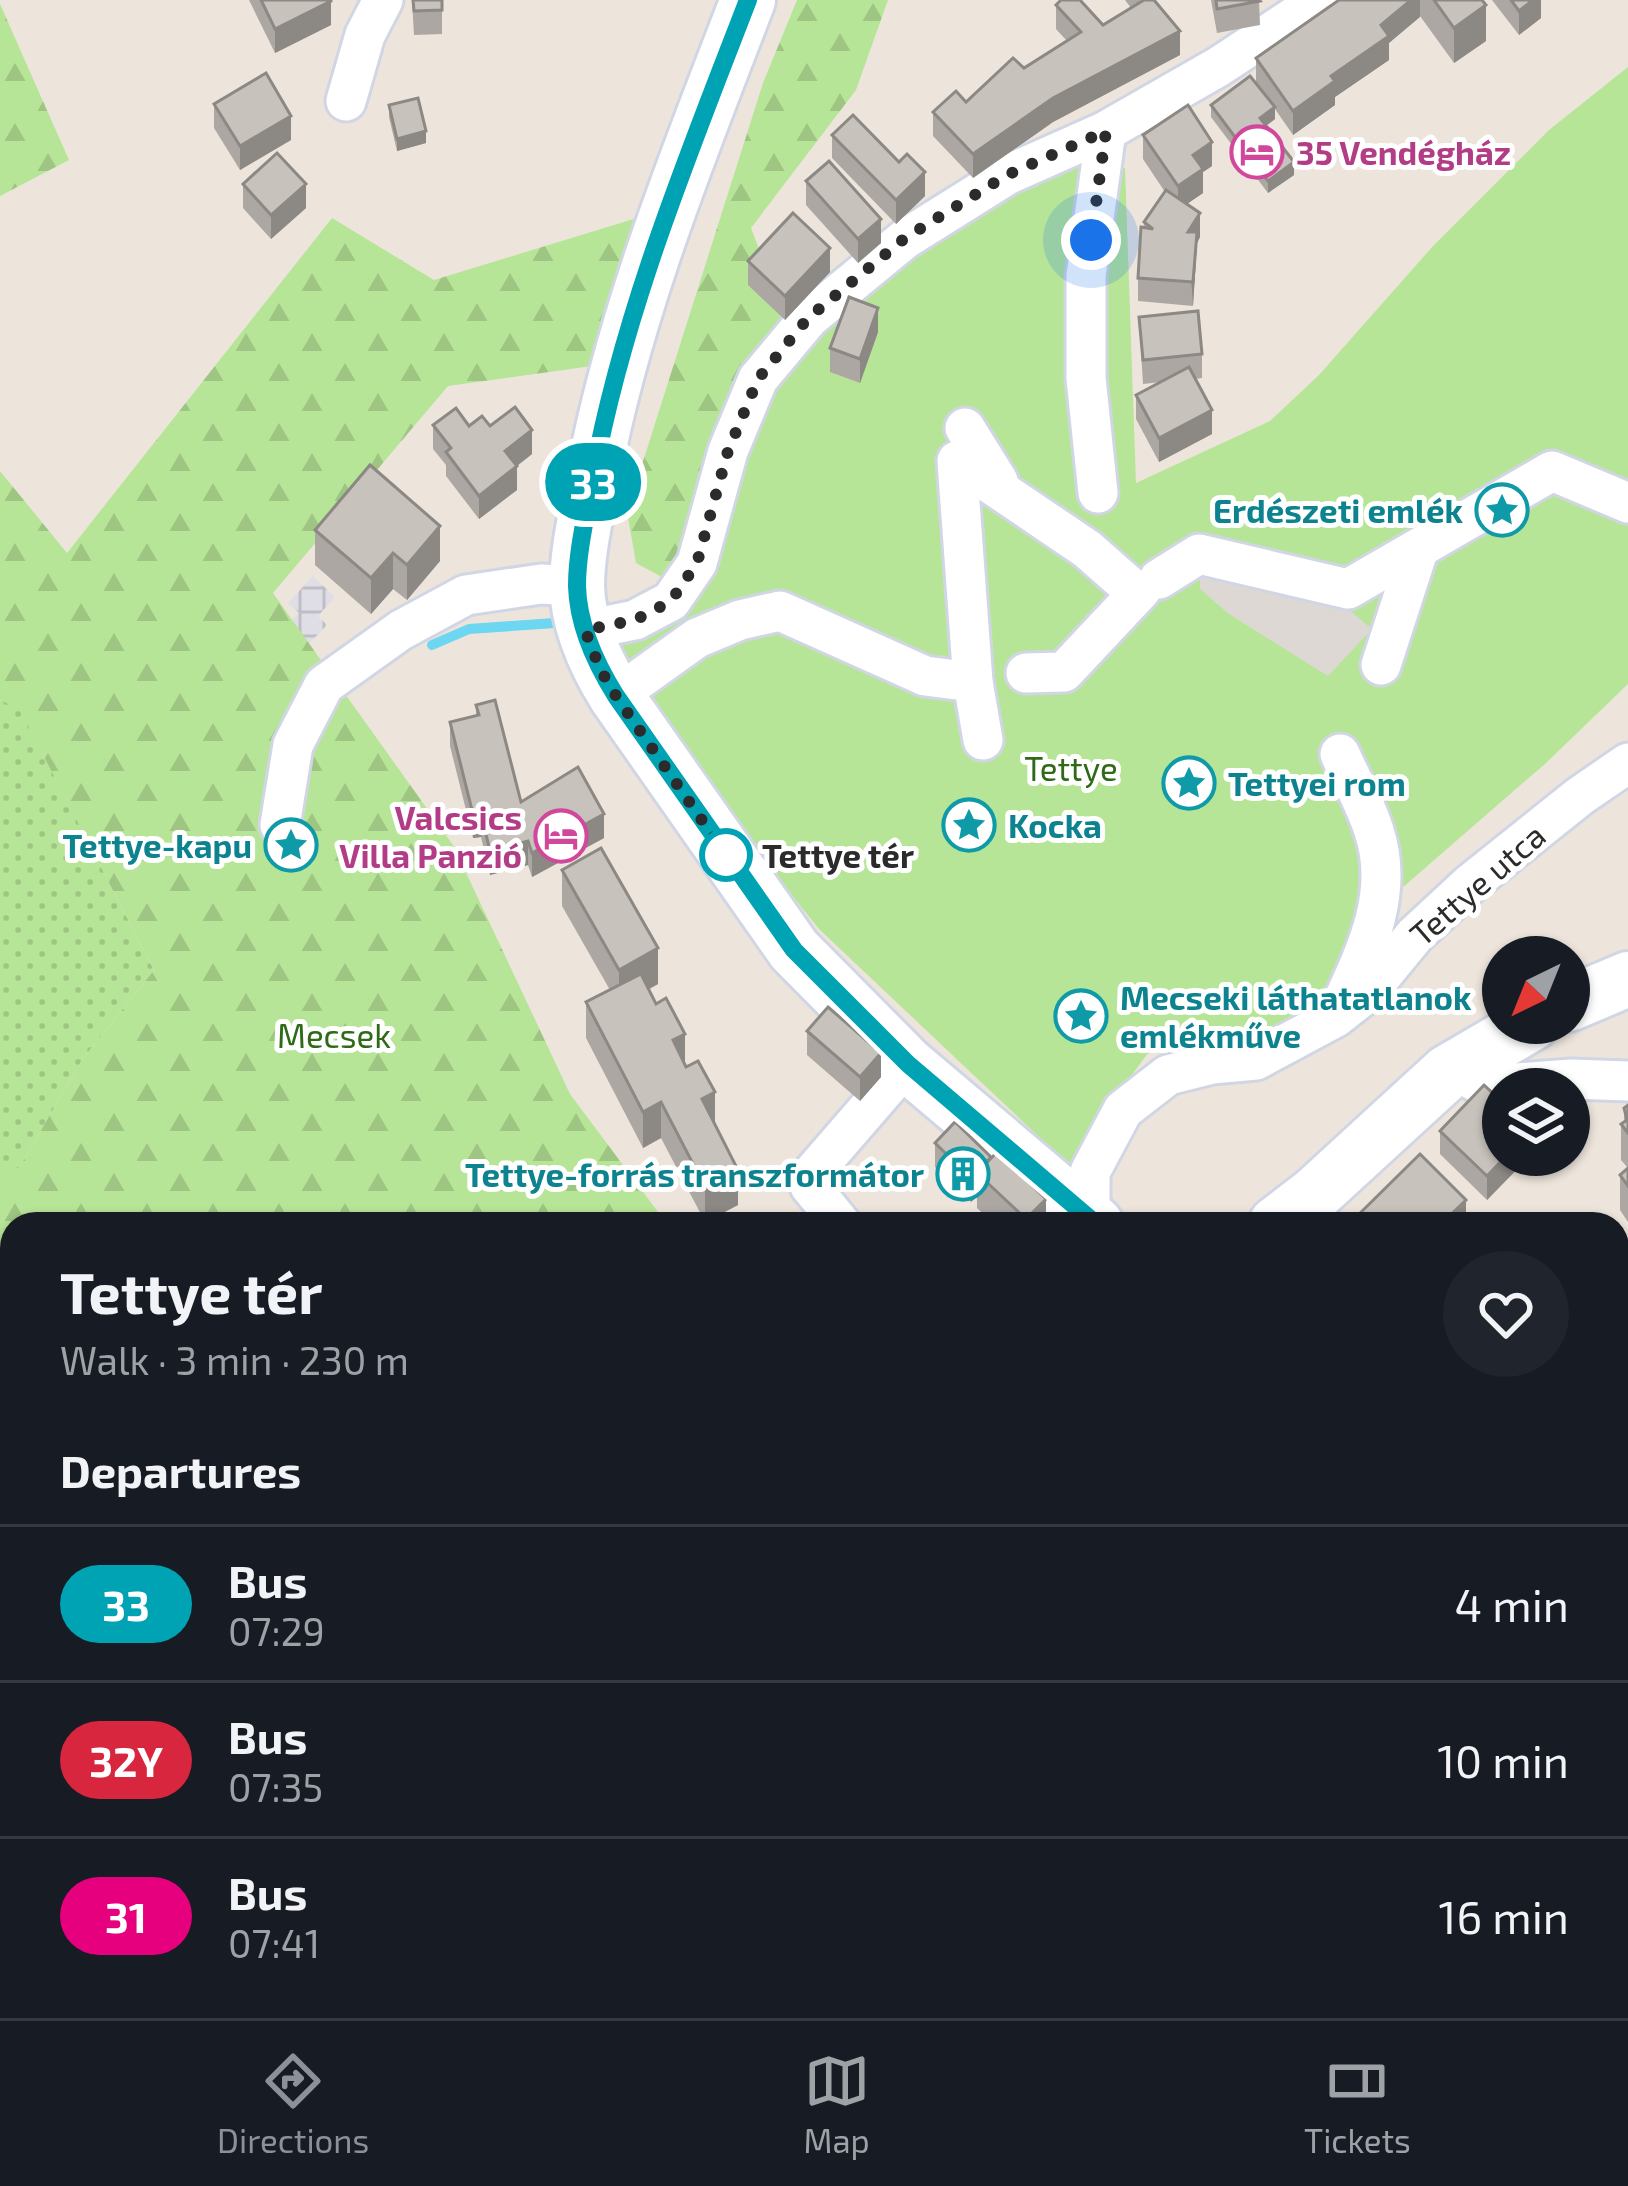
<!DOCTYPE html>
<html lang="en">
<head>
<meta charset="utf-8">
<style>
	body { margin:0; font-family:"Exo 2",sans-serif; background:#20242c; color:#f1f3f6; height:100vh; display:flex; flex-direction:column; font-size:45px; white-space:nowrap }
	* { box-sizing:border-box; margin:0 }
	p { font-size:39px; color:#9ea1a6 }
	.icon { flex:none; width:66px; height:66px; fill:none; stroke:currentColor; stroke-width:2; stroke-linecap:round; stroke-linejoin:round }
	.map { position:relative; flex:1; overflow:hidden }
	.sheet { position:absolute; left:0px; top:1212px; width:1629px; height:807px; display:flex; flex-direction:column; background:#171b24; border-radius:36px 36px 0 0; box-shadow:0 3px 9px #0004 }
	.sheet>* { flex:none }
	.badge { padding:0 24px; border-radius:39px; font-size:42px; line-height:78px }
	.needle { width:78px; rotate:223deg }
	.tools { position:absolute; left:1482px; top:936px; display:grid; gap:24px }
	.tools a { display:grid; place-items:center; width:108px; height:108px; border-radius:50%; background:#171b24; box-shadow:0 3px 9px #0004; font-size:60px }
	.you { position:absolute; width:60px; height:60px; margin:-30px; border:9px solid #fff; border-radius:50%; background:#1a73e8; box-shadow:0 0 0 18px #1a73e833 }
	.map>.badge { position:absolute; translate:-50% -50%; box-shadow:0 0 0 6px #fff }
	h2 { padding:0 60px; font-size:45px; line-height:108px }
	.round { display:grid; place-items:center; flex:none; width:126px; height:126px; border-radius:63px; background:#20242c }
	.head { display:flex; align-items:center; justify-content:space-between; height:204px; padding:0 60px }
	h1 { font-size:57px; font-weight:700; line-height:90px }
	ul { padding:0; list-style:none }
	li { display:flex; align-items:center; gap:36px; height:156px; padding:0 60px; border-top:3px solid #363941 }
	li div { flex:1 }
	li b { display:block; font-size:45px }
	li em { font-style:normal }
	li .badge { min-width:132px; font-weight:700; text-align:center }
	.dock { display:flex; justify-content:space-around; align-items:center; height:168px; border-top:3px solid #363941; background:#171b24; font-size:33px; color:#9ea1a6 }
	.dock a { display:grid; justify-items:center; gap:6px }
	.dock .current { color:#8c9099 }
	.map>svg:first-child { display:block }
	.industrial { fill:url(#industrial-grid) }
	.grass { fill:url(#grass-dots) }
	.forest { fill:url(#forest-firs) }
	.park { fill:#b7e597 }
	.garden { fill:url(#garden-furrows) }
	.plaza { fill:#ddd8d3 }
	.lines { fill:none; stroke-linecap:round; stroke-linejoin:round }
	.stream { stroke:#6dd7f1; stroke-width:10 }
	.street-casing { stroke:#d1d6e4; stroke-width:45 }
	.secondary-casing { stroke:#d1d6e4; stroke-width:60 }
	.street { stroke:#fff; stroke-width:39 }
	.secondary { stroke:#fff; stroke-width:54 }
	.wall { fill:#aca7a2 }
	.shaded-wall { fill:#8c8884 }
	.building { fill:#c8c2bc; stroke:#8c8884; stroke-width:3 }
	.line-casing { stroke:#fff; stroke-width:27 }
	.line { stroke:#00a3b4; stroke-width:18 }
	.walk { stroke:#2b2b2b; stroke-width:12; stroke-dasharray:0 21.6 }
	.stop-dot { fill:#fff; stroke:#00a3b4; stroke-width:6 }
	.labels { text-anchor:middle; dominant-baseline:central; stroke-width:10; stroke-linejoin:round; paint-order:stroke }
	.hotel-label { font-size:33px; font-weight:bold; fill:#b23c85; stroke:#fff; text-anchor:start }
	.culture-label { font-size:33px; font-weight:bold; fill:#0d838f; stroke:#fff; text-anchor:end }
	.park-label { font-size:33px; fill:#2e6a18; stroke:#fff }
	.stop-label { font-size:33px; font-weight:bold; fill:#2b2b2b; stroke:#fff; text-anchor:start }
	.street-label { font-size:33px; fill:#2b2b2b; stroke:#fff }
</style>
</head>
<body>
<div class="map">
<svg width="1628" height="2018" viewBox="0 0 1628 2018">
	<defs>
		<pattern id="industrial-grid" width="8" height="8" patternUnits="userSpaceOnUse" patternTransform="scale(3)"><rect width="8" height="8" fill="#dfdde5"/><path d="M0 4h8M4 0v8" fill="none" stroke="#c0bec5"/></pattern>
		<pattern id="grass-dots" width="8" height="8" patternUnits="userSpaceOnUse" patternTransform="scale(3)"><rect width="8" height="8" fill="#b7e597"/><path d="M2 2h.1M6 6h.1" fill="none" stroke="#9ec582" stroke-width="1.8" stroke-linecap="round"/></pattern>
		<pattern id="forest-firs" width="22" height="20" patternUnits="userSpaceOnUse" patternTransform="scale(3)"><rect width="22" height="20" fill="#b7e597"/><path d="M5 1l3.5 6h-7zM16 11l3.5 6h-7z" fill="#9ec582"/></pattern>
		<pattern id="garden-furrows" width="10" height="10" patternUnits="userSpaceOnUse" patternTransform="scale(3)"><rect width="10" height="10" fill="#b7e597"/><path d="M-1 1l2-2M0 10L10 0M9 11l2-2" fill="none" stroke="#9ec582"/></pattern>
	</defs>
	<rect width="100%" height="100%" fill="#ede5dc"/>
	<polygon class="industrial" points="313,576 335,597 318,616 327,625 293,660 273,641 299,613 288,603"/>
	<polygon class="grass" points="0,699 21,711 154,970 82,1060 19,1168 0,1168"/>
	<g class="forest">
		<polygon points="797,0 888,0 856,90 751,228 783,312 701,493 673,583 636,563 627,512 763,83"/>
		<polygon points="0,4 69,160 0,196"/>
		<polygon points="332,218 434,280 637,218 599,365 448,386 273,593 453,845 570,1094 667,1224 12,1224 12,2007 1617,2007 1617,1684 1628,2018 0,2018 0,1168 19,1168 82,1060 154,970 21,712 0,699 0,471 67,553"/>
	</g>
	<polygon class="park" points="1628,67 1628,684 1546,763 1348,935 1325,997 1260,1042 1148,1053 1109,1106 1075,1171 819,929 677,753 613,636 698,591 763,394 810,336 861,293 1037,179 1076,164 1125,168 1136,483 1270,421 1319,375 1433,246 1549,130"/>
	<polygon class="garden" points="1617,1639 1628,1647 1628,2018 1203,2018 1208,2007 1617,2007"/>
	<polygon class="plaza" points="1200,566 1335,598 1372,629 1328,676 1229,614 1200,589"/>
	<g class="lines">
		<polyline class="stream" points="432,645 469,629 569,622"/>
		<g class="street-casing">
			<g id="street">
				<polyline points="346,101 365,35 383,0"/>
				<polyline points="965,428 998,481"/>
				<polyline points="1098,493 1086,378 1086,276 1106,131"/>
				<polyline points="1159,579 1199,554 1348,589 1552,471 1628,503"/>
				<polyline points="585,630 635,620 671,601 697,563 728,451 758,379 809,318 905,239 1007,175 1106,131 1218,67 1320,0"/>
				<polyline points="1381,665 1419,548"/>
				<polyline points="1026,673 1064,672 1141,590"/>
				<polyline points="616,696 697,638 740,620 780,611 925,676 973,682"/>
				<polyline points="983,740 973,682 957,461 1087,549 1137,593"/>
				<path d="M1340,754C1351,779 1366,805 1374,831C1394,891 1368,947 1343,1001"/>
				<polyline points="280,825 293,745 324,685 401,630 466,595 541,584 577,586"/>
				<polyline points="1454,1069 1478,1083 1503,1084 1571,1079 1628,1081"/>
				<polyline points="1090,1220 1090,1172 1123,1110 1168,1075 1212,1064 1256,1060 1336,1017 1369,991 1415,935 1470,884 1580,796 1628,763"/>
				<polyline points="841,1224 810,1186 810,1176 907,1064"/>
			</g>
		</g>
		<g class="secondary-casing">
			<g id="secondary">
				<path d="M748,0C688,156 624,312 593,477C587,511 577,551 577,586C578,625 596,664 616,696L794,950L907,1064L1096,1224"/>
				<polyline points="1569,1004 1628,979"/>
				<polyline points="1276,1224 1315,1194 1448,1072 1532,1023"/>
			</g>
		</g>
		<use href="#street" class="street"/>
		<use href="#secondary" class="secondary"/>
	</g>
	<g class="wall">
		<polygon points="249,0 331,0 331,25 275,53"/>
		<polygon points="412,0 442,0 442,34 414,35"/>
		<polygon points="1125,0 1141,0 1139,3 1180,55 1053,122 973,178 933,136 933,112 966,102 1067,41 1056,29 1056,5 1103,25 1131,8"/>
		<polygon points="1211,0 1259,0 1260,25 1217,33"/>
		<polygon points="1339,0 1482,0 1486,41 1454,63 1420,16 1389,43 1389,60 1335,97 1335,105 1293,135 1275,109 1275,119 1266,126 1294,175 1268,193 1211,117 1211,105 1256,82 1256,58"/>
		<polygon points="1492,0 1541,0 1541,18 1519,35"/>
		<polygon points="214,104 291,140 240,170 214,128"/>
		<polygon points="389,105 426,143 397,151 389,117"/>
		<polygon points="832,135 925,196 896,224 832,158"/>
		<polygon points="1143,135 1212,166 1203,172 1203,193 1187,204 1200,237 1197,243 1193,306 1138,301 1138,278 1144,222 1165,192 1143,159"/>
		<polygon points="806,181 881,243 858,263 806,205"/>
		<polygon points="243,184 306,208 271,239 243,208"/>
		<polygon points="748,261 830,272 785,320 748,285"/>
		<polygon points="1139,317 1202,354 1202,378 1195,379 1212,434 1159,462 1136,419 1136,395 1161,382 1143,384"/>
		<polygon points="878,332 860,383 830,372 830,348"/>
		<polygon points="433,425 490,426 532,454 517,466 517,490 479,519 446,476 446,465 433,449"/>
		<polygon points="315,530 440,561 407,600 393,589 371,614 315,565"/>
		<polygon points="476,705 521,802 604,838 532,877 528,865 490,875 481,837 473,838 450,746 450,722 476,715"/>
		<polygon points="562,870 658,984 649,989 715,1124 738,1205 705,1222 661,1138 643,1148 586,1038 586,1002 610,990 562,906"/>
		<polygon points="807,1031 881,1077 860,1101 807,1055"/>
		<polygon points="1628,1105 1628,1222 1620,1210 1620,1175 1628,1168 1621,1160 1621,1124 1624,1123 1624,1108"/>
		<polygon points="1440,1131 1503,1155 1531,1155 1487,1200 1440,1154"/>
		<polygon points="935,1143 1046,1224 994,1224 977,1208 977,1196 971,1202 935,1167"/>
	</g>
	<g class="shaded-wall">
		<polygon points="1411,0 1420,0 1420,17 1389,43 1389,60 1335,97 1335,105 1293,135 1293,111 1331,76 1381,25"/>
		<polygon points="1533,0 1541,0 1541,18 1519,35 1519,11"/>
		<polygon points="331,1 331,25 275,53 275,29"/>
		<polygon points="1486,5 1486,41 1454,63 1454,28"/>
		<polygon points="1180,31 1180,55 1053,122 973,178 973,154 1053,98"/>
		<polygon points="1275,107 1275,119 1260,130 1260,118"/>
		<polygon points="291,116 291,140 240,170 240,146"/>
		<polygon points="426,131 426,143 397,151 397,139"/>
		<polygon points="1212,142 1212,166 1203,172 1203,193 1178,210 1178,186 1193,155"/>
		<polygon points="1294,162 1294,175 1268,193 1268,181"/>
		<polygon points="925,172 925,196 896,224 896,200"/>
		<polygon points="306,184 306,208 271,239 271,215"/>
		<polygon points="1200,213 1200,237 1197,243 1193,306 1188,232"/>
		<polygon points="881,219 881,243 858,263 858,239"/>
		<polygon points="830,248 830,272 785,320 785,296"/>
		<polygon points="878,308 878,332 860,383 860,359"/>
		<polygon points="1212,410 1212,434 1159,462 1159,438"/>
		<polygon points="532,430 532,454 505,475 505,451"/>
		<polygon points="517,466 517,490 479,519 479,496"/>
		<polygon points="440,526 440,561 407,600 407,565"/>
		<polygon points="393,553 393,589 371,614 371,578"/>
		<polygon points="481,813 481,837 473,838 473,814"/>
		<polygon points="604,814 604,838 532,877 532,853"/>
		<polygon points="528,841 528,865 490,875 490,851"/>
		<polygon points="658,948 658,984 619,1006 619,970"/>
		<polygon points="685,1034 685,1069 673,1040"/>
		<polygon points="881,1053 881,1077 860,1101 860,1077"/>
		<polygon points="715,1092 715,1127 702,1099"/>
		<polygon points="661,1102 661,1138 643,1148 643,1112"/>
		<polygon points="1507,1155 1531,1155 1487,1200 1487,1176"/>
		<polygon points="991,1157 977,1173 977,1196 971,1202 971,1178"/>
		<polygon points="738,1170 738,1205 705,1222 705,1187"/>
		<polygon points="1046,1199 1046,1224 1026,1224 1026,1219"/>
		<polygon points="1466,1200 1466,1224 1441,1224"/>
	</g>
	<g class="building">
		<polygon points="261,0 331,0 331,1 275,29"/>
		<polygon points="413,0 442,0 442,10 414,11"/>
		<polygon points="1061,0 1080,0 1103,25 1144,0 1154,0 1180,31 1053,98 973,154 933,112 956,91 966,102 1013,58 1024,68 1081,32 1056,5"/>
		<polygon points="1216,0 1259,0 1260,1 1217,9"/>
		<polygon points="1339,0 1411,0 1381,25 1389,36 1331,76 1335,81 1293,111 1256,58"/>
		<polygon points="1434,0 1482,0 1486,5 1454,28"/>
		<polygon points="1511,0 1533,0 1519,11"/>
		<polygon points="266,73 291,116 240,146 214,104"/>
		<polygon points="1250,76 1275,107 1260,118 1294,162 1268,181 1211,105"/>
		<polygon points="418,98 426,131 397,139 389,105"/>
		<polygon points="1188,105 1212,142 1193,155 1203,169 1178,186 1143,135"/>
		<polygon points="853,115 899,162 907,154 925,172 896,200 832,135"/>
		<polygon points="277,153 306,184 271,215 243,184"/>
		<polygon points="829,161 881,219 858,239 806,181"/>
		<polygon points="1166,190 1200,213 1188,232 1197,232 1193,282 1138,278 1141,227 1153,229 1144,222"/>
		<polygon points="793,213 830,248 785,296 748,261"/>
		<polygon points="849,297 878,308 860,359 830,348"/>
		<polygon points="1198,311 1202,354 1143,360 1139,317"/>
		<polygon points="1189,367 1212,410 1159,438 1136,395"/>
		<polygon points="515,407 532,430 505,451 517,466 479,496 446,452 451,448 433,425 456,408 469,426 482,416 490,426"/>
		<polygon points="370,465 440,526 407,565 393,553 371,578 315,530"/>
		<polygon points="495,700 521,802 578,767 604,814 532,853 528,841 490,851 481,813 473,814 450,722 479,715 476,705"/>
		<polygon points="601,848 658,948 619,970 562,870"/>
		<polygon points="641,974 656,1004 666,998 685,1034 673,1040 686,1067 698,1061 715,1092 702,1099 738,1170 705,1187 661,1102 643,1112 586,1002"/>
		<polygon points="828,1007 881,1053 860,1077 807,1031"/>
		<polygon points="1484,1085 1503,1103 1503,1155 1507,1155 1487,1176 1440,1131"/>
		<polygon points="1628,1105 1628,1133 1621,1124 1627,1120 1624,1108"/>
		<polygon points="955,1122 991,1157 971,1178 935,1143"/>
		<polygon points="997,1152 1046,1199 1026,1219 977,1173"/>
		<polygon points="1420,1154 1466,1200 1441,1224 1349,1224"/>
		<polygon points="1628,1168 1628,1186 1620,1175"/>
	</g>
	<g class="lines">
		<g class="line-casing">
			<path id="line" d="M748,0C688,156 623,313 593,477C587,511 577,551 577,586C578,625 596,664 616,696L794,950L908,1064L1096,1224"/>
		</g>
		<use href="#line" class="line"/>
		<polyline class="walk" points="726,855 616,696 600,669 585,630 635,620 671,601 697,563 728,451 758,379 808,318 905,238 1007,175 1106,131 1091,240"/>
	</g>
	<defs>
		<g id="hotel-ring" transform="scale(2.7)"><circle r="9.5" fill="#fff" stroke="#d1479c" stroke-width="1.5"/><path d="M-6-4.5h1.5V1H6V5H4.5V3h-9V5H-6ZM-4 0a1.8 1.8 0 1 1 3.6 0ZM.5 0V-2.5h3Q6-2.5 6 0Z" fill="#d1479c"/></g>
		<g id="sight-ring" transform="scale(2.7)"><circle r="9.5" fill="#fff" stroke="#0f9aa8" stroke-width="1.5"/><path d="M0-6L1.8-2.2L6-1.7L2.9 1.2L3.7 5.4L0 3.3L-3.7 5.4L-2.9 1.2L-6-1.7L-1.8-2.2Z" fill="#0f9aa8"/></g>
		<g id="building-ring" transform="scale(2.7)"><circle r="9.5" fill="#fff" stroke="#0f9aa8" stroke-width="1.5"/><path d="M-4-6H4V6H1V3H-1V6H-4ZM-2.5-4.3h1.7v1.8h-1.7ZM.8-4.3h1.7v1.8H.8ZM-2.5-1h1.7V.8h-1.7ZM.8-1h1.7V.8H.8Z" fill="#0f9aa8"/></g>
	</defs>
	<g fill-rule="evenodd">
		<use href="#hotel-ring" x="1257" y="152"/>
		<use href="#sight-ring" x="1502" y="510"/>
		<use href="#sight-ring" x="1189" y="783"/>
		<use href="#sight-ring" x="969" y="825"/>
		<use href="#hotel-ring" x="561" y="836"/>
		<use href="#sight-ring" x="291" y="845"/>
		<use href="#sight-ring" x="1081" y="1016"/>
		<use href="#building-ring" x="963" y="1174"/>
	</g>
	<circle class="stop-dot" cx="726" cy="855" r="24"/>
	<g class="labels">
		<g class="hotel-label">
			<text x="1296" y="152">35 Vendégház</text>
			<text x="522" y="817" text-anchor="end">Valcsics<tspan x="522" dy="38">Villa Panzió</tspan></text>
		</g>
		<g class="culture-label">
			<text x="1463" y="510">Erdészeti emlék</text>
			<text x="1228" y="783" text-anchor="start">Tettyei rom</text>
			<text x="1008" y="825" text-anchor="start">Kocka</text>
			<text x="252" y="845">Tettye-kapu</text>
			<text x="1120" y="997" text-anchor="start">Mecseki láthatatlanok<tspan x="1120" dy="38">emlékműve</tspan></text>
			<text x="924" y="1174">Tettye-forrás transzformátor</text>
		</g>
		<g class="park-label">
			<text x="1071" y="768">Tettye</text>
			<text x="334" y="1035">Mecsek</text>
		</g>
		<g class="stop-label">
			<text x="762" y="855">Tettye tér</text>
		</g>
		<g class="street-label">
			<text transform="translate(1477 884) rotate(-41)">Tettye utca</text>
		</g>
	</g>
</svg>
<div class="tools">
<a><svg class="needle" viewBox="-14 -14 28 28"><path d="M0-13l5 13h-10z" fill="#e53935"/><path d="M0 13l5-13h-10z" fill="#9ea1a6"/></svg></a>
<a><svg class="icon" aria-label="layers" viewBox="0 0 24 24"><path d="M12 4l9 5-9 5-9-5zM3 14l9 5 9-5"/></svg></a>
</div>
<div class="you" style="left:1091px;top:240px"></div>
<b class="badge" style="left:593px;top:482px;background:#00a3b4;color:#fff">33</b>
<section class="sheet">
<div class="head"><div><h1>Tettye tér</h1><p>Walk · 3 min · 230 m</p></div><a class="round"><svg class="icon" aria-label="heart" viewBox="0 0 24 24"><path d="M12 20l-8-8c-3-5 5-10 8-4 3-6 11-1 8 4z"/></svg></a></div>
<h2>Departures</h2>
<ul>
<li><span class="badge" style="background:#00a3b4;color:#fff">33</span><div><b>Bus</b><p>07:29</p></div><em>4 min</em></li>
<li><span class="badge" style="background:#d7263d;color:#fff">32Y</span><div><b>Bus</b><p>07:35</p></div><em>10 min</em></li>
<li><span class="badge" style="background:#e6007e;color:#fff">31</span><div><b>Bus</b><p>07:41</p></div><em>16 min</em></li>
</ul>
</section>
</div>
<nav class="dock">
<a class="current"><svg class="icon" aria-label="directions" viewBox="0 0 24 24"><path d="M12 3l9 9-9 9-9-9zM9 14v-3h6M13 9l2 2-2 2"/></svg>Directions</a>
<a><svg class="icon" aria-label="map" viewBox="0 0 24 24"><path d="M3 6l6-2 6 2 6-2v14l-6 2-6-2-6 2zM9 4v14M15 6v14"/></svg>Map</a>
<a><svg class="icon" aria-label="tickets" viewBox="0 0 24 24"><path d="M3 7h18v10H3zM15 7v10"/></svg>Tickets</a>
</nav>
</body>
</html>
